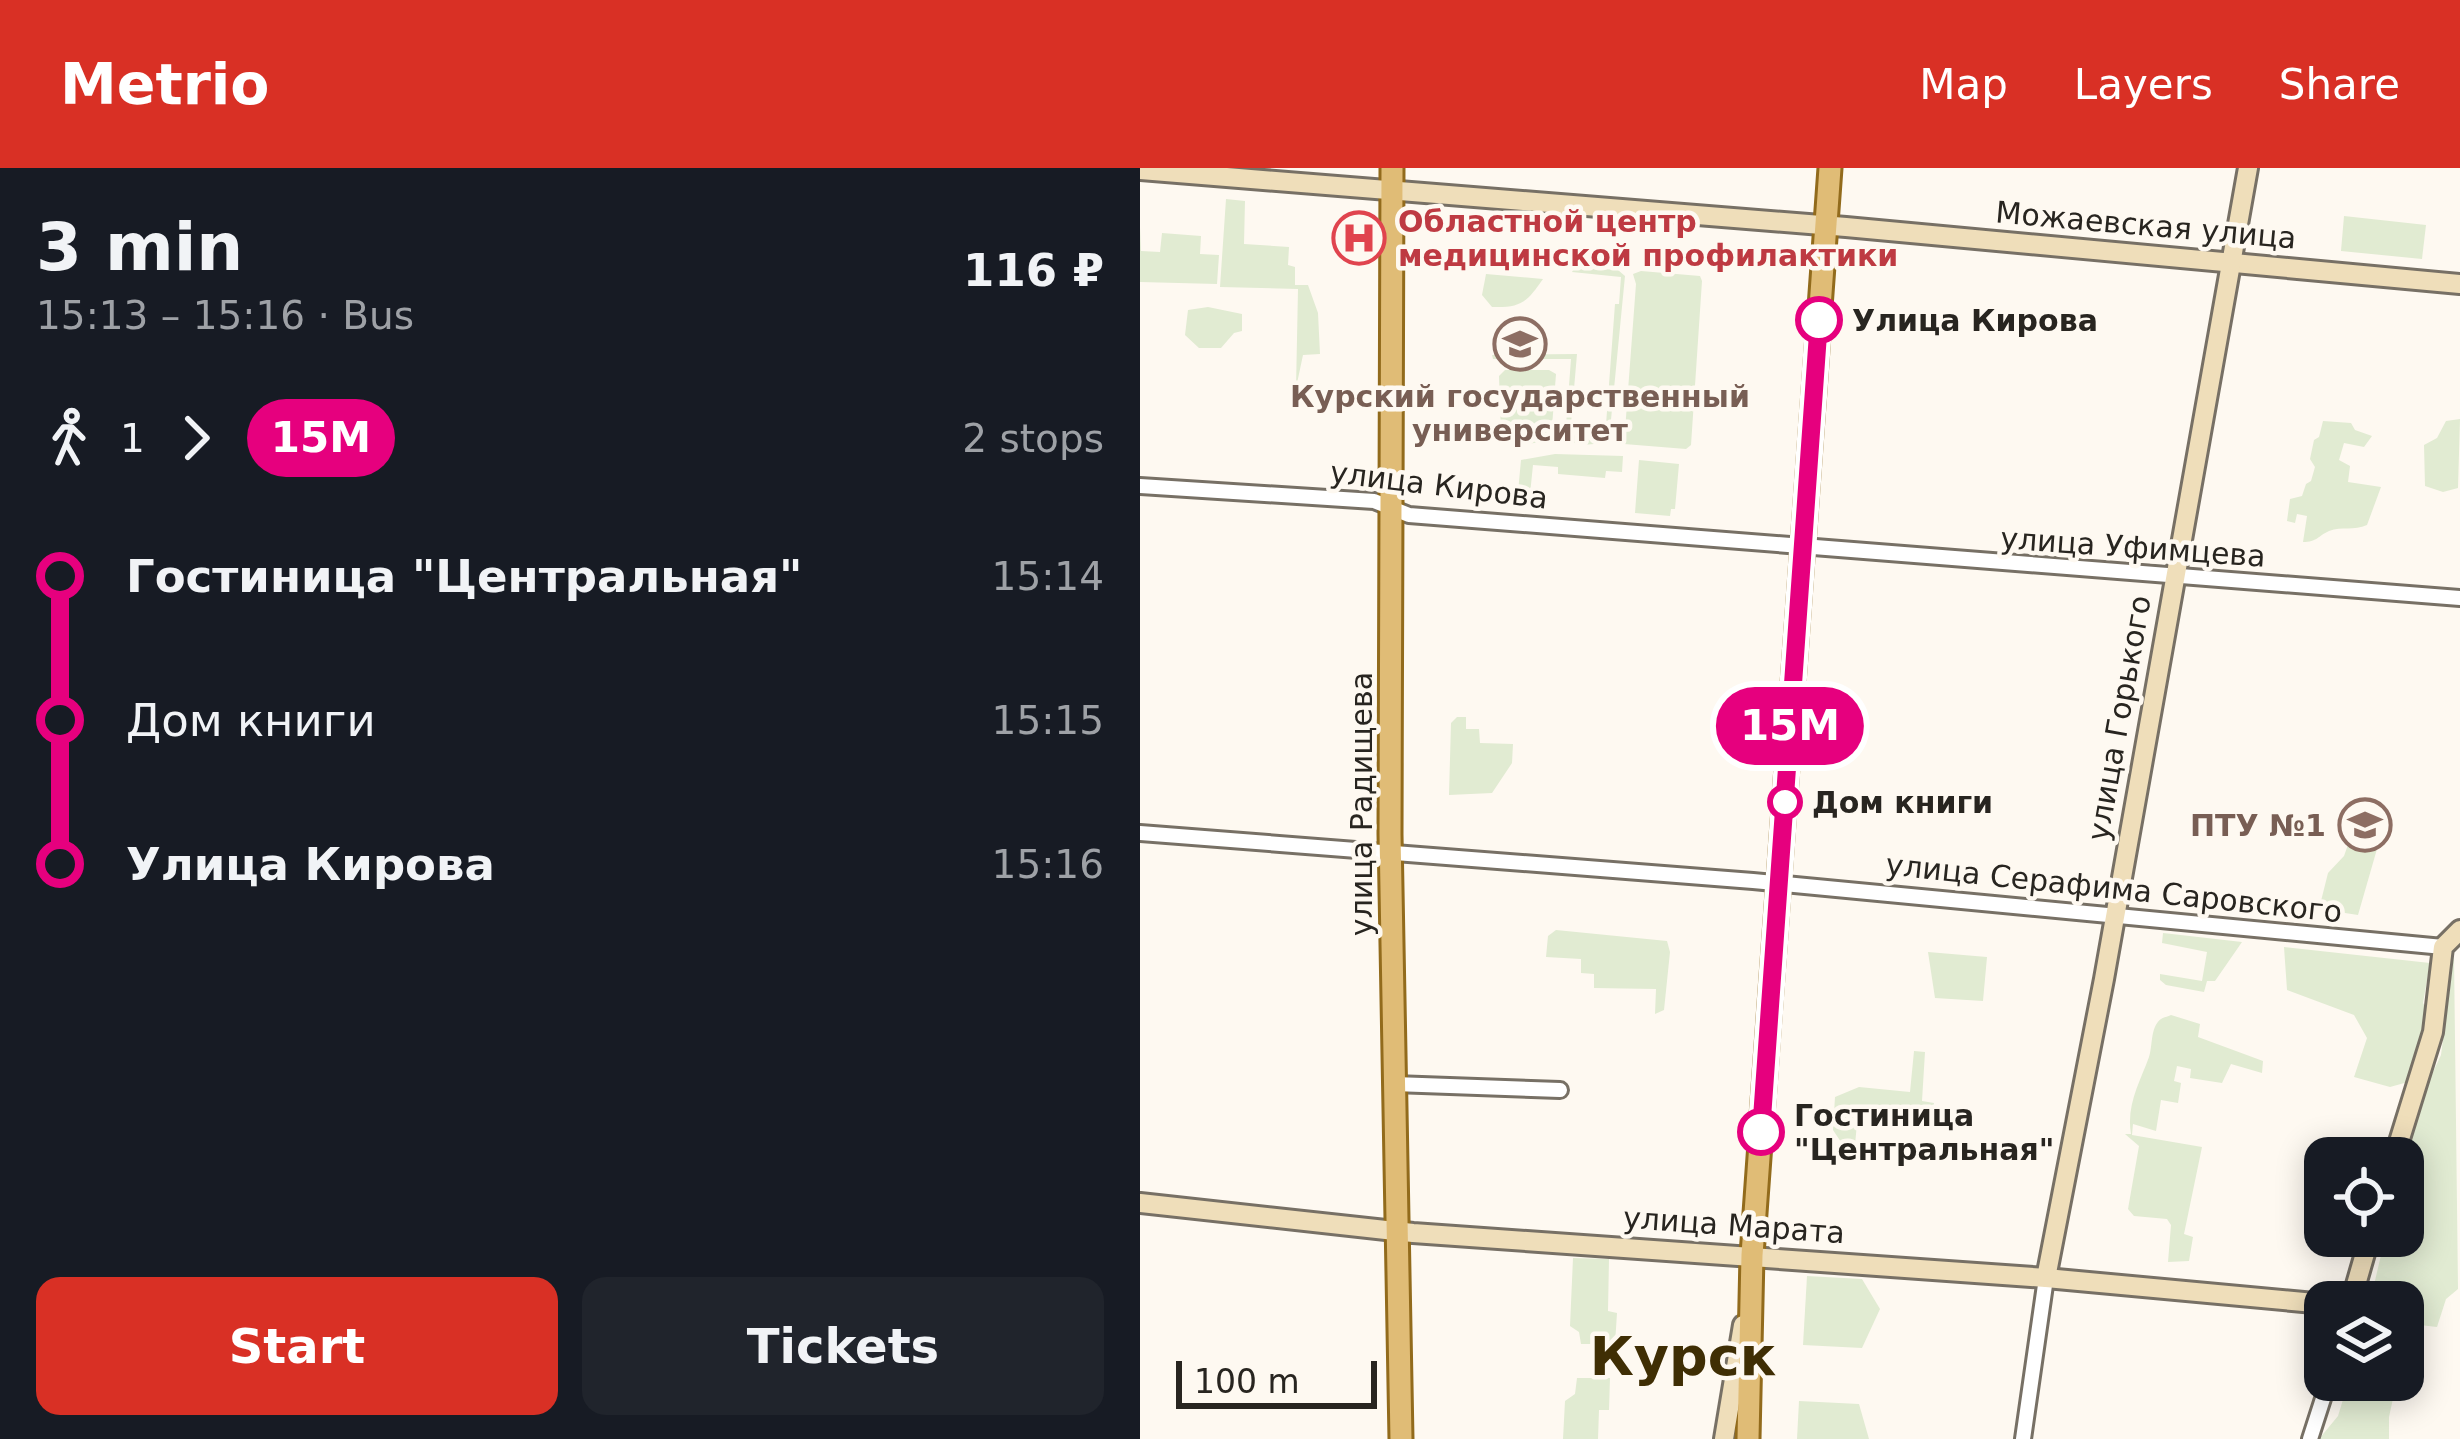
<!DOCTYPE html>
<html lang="en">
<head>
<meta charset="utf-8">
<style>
	body { margin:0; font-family:"DejaVu Sans",sans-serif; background:#20242c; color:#f1f3f6; height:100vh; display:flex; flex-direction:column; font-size:45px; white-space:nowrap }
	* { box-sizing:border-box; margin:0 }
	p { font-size:39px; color:#9ea1a6 }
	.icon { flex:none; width:66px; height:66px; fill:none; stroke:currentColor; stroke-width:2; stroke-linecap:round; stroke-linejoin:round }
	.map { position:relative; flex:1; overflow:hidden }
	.panel { display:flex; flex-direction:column; background:#171b24; width:1140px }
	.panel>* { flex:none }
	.badge { padding:0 24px; border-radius:39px; font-size:42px; line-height:78px }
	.buttons { position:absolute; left:1164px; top:969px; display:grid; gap:24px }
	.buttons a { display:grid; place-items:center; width:120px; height:120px; border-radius:24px; background:#171b24; box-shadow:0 6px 30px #0003; font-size:60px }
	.scale { position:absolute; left:36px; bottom:30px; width:201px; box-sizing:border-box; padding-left:12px; border:6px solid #282520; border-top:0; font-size:33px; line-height:42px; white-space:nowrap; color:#282520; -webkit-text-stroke:9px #fef9f1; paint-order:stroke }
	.map>.badge { position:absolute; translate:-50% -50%; box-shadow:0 0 0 6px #fff }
	.legs { display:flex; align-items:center; gap:18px; height:132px; padding:0 36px; font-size:39px }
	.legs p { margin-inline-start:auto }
	.overview { display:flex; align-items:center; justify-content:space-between; height:204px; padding:0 36px }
	h1 { font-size:66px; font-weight:700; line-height:90px }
	.primary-button { display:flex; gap:24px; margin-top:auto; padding:24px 36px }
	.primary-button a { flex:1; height:138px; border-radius:24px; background:#d93025; color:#fff; font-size:48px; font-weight:700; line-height:138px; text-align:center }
	.primary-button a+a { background:#20242c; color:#f1f3f6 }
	ul { padding:0 36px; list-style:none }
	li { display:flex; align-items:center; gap:42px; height:144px; font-size:45px }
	li i { display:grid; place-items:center; width:18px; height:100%; margin:0 15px; background:currentColor }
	li i::after { content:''; width:30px; height:30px; margin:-15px; border:9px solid; border-radius:50%; background:#171b24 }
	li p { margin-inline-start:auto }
	li:first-child i { background:linear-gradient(#0000 50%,currentColor 0) }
	li:last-child i { background:linear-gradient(currentColor 50%,#0000 0) }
	header { display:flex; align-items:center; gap:72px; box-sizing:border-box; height:168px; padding:0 60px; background:#d93025; color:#fff }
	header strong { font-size:57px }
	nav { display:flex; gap:66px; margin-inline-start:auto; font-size:42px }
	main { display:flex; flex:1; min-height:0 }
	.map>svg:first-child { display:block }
	.green { fill:#e1ebd2 }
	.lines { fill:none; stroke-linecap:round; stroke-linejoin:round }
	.street-casing { stroke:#777065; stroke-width:20 }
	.secondary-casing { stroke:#777065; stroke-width:24 }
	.primary-casing { stroke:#926b1c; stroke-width:27 }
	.street { stroke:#fff; stroke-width:14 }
	.secondary { stroke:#efdeba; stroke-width:18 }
	.primary { stroke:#e0bc76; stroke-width:21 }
	.line-1-casing { stroke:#fff; stroke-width:27 }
	.line-1 { stroke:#e6007e; stroke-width:18 }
	.stop-1-dot { fill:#fff; stroke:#e6007e; stroke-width:6 }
	.labels { text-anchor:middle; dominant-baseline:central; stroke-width:9; stroke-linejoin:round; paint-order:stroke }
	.health-label { font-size:30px; font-weight:bold; fill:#be3a42; stroke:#fef9f1; text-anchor:start }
	.street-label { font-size:30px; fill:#282520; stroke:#fef9f1 }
	.stop-label { font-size:30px; font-weight:bold; fill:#282520; stroke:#fef9f1; text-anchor:start }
	.education-label { font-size:30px; font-weight:bold; fill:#785e54; stroke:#fef9f1 }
	.town-label { font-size:54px; font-weight:bold; fill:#3f2e04; stroke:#fef9f1 }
</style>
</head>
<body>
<header>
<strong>Metrio</strong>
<nav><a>Map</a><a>Layers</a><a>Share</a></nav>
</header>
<main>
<section class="panel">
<div class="overview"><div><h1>3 min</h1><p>15:13 – 15:16 · Bus</p></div><b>116 ₽</b></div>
<div class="legs"><svg class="icon" aria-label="walk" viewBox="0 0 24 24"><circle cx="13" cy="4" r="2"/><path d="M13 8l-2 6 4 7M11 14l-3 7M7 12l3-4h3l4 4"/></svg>1<svg class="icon" aria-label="forward" viewBox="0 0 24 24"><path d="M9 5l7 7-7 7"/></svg><b class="badge" style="background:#e6007e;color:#fff">15М</b><p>2 stops</p></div>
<ul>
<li><i style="color:#e6007e"></i><b>Гостиница &quot;Центральная&quot;</b><p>15:14</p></li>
<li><i style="color:#e6007e"></i><span>Дом книги</span><p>15:15</p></li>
<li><i style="color:#e6007e"></i><b>Улица Кирова</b><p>15:16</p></li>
</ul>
<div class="primary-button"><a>Start</a><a>Tickets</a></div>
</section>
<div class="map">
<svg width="1320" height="1271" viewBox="0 0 1320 1271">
	<rect width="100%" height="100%" fill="#fef9f1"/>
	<g class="green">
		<polygon points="86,31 105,33 104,76 149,79 148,97 155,99 155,117 168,117 178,145 180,186 163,187 156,220 158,121 80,119"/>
		<polygon points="1204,48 1286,57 1282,91 1201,83"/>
		<polygon points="0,59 1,83 20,84 22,65 61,68 60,86 79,87 77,116 0,114"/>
		<path d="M435,99L478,102L485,108L469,272C459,278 435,278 425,271L431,191H353L352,187L437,186L430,267L465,270L475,136H479L481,109L432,104Z"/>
		<polygon points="501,103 560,108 562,113 551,277 546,281 484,276 496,116 493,106"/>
		<path d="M346,106L403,111C387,134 381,140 352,139L342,127Z"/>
		<polygon points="68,139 102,146 102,163 94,165 81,180 59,180 45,167 48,142"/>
		<polygon points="365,202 409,202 416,206 411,272 376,278 361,266 359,208"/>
		<polygon points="1320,251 1318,320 1303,324 1285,318 1284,277 1297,270 1306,253"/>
		<path d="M1183,253L1211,255L1215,262L1232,268L1224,279L1204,275L1199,292L1210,298L1208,314L1241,319L1227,357C1214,363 1202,358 1189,363C1178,368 1177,374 1163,374L1167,348L1157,346L1155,355L1147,353L1150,331L1162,328L1166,316L1171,313L1175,299L1170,291L1174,272L1179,269Z"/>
		<polygon points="415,286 483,288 482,304 466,303 465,310 418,306 418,299 393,297 389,336 377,335 381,292"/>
		<polygon points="499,292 539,296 535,341 531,341 530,348 495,345"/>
		<polygon points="317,549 326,549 326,561 339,561 340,575 373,576 372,595 352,625 309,627 311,555"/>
		<polygon points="1218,668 1239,674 1218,747 1179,741 1188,705 1204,688 1210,671"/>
		<polygon points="416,762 527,773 530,784 524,842 515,846 516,821 454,820 454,806 441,805 441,791 406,789 408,768"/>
		<polygon points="1023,765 1102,774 1075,813 1067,813 1064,824 1026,817 1020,812 1020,806 1062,813 1067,784 1022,775"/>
		<polygon points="1144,779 1290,795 1283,835 1289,846 1268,914 1250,919 1214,909 1227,870 1214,847 1147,822"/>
		<polygon points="788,784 847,789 843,833 795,830"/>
		<polygon points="1314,787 1318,1121 1306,1131 1297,1159 1271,1156 1263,1175 1263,1134 1230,1134 1245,1070 1263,1068 1267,1020 1263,990 1284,923 1301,887"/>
		<path d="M1031,847L1060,856L1058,869L1123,893L1122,905L1091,896L1082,915L1050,910L1051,901L1037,898L1034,913L1041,915L1038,935L1021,932L1016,963L993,956L992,967L1062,979L1044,1066L1053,1069L1049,1093L1028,1094L1031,1057L1027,1051L994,1048L988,1041L999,978L985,966H991C986,937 1000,914 1009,889C1013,877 1010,859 1021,851C1024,849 1027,849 1031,847Z"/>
		<polygon points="774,883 785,884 782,933 794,935 792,952 760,950 759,958 717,955 715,977 703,977 693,962 695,929 719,919 770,924"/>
		<polygon points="433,1090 469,1091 468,1143 477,1145 475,1176 441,1176 439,1164 430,1158"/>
		<polygon points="667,1108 722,1111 740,1141 722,1180 663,1177"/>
		<polygon points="437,1210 470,1210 469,1242 459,1242 458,1271 423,1271 425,1233 435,1226"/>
		<polygon points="1209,1212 1257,1212 1249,1249 1249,1271 1179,1271 1198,1248"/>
		<polygon points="659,1233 719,1236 729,1271 657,1271"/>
	</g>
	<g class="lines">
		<g class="street-casing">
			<g id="street">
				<polyline points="0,318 234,333 269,347 1320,430"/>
				<polyline points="0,665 613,713 1303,779"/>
				<polyline points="254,916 420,922"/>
				<polyline points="883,1271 906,1110"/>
				<polyline points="1170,1271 1189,1212"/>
			</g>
		</g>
		<g class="secondary-casing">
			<g id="secondary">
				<polyline points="0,2 706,59 1320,116"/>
				<polyline points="1254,990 1293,864 1303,779 1320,762"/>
				<polyline points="0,1035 273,1065 906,1110 1185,1136"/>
				<polyline points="906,1110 964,811 1108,0"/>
				<polyline points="1211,1134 1230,1068"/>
				<polyline points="584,1271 603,1157"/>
			</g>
		</g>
		<g class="primary-casing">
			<g id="primary">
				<polyline points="252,0 250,666 261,1271"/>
				<polyline points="608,1271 612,1087 690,0"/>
			</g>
		</g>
		<use href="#street" class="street"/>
		<use href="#secondary" class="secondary"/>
		<use href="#primary" class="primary"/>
	</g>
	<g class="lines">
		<g class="line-1-casing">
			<polyline id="line-1" points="621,964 679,152"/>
		</g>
		<use href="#line-1" class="line-1"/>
	</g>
	<defs>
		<g id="hospital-ring" transform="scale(2.7)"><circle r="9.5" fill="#fef9f1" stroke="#e0444e" stroke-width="1.5"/><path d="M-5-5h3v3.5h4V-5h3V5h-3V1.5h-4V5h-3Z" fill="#e0444e"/></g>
		<g id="university-ring" transform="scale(2.7)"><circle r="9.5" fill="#fef9f1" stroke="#8d6e63" stroke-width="1.5"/><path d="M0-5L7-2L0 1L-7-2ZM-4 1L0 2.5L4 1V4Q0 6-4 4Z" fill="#8d6e63"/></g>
	</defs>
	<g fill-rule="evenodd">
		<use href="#hospital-ring" x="219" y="70"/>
		<use href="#university-ring" x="380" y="176"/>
		<use href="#university-ring" x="1225" y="657"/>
	</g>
	<g class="stop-1-dot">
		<circle cx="679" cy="152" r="21"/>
		<circle cx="645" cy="634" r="15"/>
		<circle cx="621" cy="964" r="21"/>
	</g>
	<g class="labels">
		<g class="health-label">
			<text x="258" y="53">Областной центр<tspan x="258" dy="34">медицинской профилактики</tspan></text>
		</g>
		<g class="street-label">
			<text transform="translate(1006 57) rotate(5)">Можаевская улица</text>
			<text transform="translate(299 317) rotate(7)">улица Кирова</text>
			<text transform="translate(993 379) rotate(4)">улица Уфимцева</text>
			<text transform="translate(979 550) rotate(-80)">улица Горького</text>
			<text transform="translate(221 636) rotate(-90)">улица Радищева</text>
			<text transform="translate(974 720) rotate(6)">улица Серафима Саровского</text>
			<text transform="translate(594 1057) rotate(4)">улица Марата</text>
		</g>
		<g class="stop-label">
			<text x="712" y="152">Улица Кирова</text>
			<text x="672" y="634">Дом книги</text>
			<text x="654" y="947">Гостиница<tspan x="654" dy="34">"Центральная"</tspan></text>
		</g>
		<g class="education-label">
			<text x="380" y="228">Курский государственный<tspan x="380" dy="34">университет</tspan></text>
			<text x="1186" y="657" text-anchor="end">ПТУ №1</text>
		</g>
		<g class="town-label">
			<text x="543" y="1188">Курск</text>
		</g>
	</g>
</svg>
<div class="buttons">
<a><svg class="icon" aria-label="locate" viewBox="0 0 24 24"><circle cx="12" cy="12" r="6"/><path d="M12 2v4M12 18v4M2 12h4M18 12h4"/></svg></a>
<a><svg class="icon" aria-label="layers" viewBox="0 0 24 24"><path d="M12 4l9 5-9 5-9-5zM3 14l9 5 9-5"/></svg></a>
</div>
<div class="scale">100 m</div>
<b class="badge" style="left:650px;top:558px;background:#e6007e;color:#fff">15М</b>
</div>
</main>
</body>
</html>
